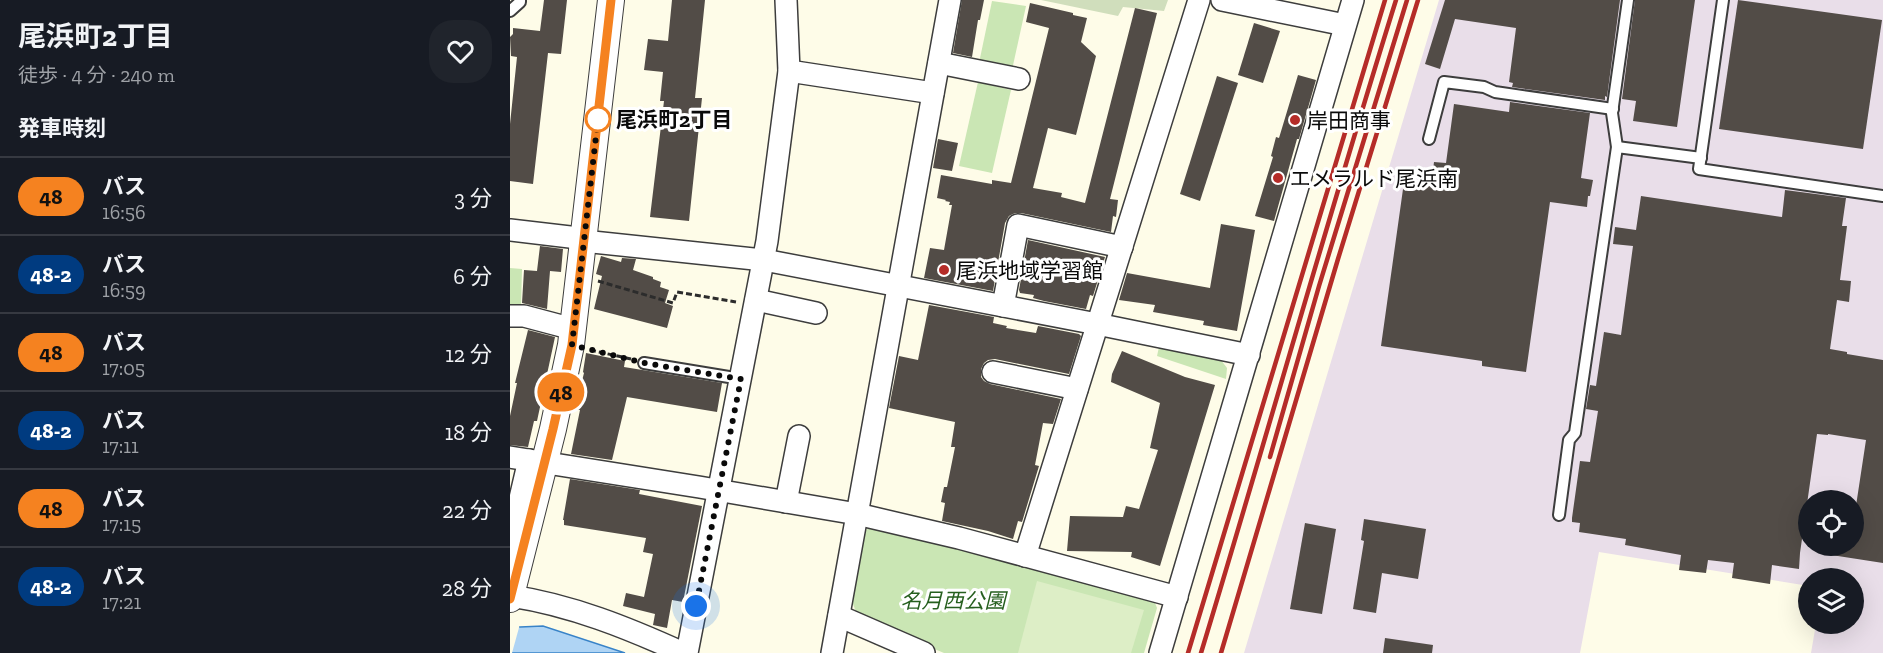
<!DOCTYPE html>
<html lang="ja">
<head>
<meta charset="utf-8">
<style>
	body { margin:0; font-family:"Zilla Slab","Noto Sans JP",serif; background:#20242c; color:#f1f3f6; height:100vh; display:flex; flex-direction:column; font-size:22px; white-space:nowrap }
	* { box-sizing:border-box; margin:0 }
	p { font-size:20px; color:#9ea1a6 }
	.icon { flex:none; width:33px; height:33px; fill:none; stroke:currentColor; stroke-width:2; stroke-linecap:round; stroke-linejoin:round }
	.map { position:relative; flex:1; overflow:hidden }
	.details { display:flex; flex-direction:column; background:#171b24; width:510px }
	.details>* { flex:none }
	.badge { padding:0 12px; border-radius:20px; font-size:21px; line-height:39px }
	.tools { position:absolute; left:1288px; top:490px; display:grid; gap:12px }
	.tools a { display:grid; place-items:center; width:66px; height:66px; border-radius:50%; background:#171b24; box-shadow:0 6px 24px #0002; font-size:30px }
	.you { position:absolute; width:30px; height:30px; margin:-15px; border:4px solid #fff; border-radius:50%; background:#1a73e8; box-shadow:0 0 0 9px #1a73e833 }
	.map>.badge { position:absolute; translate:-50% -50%; box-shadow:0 0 0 3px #fff }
	h2 { padding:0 18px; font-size:22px; line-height:54px }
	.round { display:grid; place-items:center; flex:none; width:63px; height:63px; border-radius:24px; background:#20242c }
	.head { display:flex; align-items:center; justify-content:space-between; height:102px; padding:0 18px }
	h1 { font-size:28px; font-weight:700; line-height:45px }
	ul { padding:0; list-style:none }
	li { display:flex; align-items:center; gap:18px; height:78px; padding:0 18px; border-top:2px solid #363941 }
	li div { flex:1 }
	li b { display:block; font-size:22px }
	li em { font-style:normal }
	li .badge { min-width:66px; font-weight:700; text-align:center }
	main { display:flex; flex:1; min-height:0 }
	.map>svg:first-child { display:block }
	.industrial { fill:#e9dee9; fill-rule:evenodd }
	.green { fill:#cae6b4 }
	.cemetery { fill:#d0debc }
	.pitch { fill:#ddeec6 }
	.water { fill:#afd4f4; stroke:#3883c8; stroke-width:1.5 }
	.pier { fill:#fefce8 }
	.building { fill:#524c47 }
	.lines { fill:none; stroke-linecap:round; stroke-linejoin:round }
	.service-casing { stroke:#3d3d3d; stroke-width:14 }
	.minor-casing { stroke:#3d3d3d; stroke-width:24 }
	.tertiary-casing { stroke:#3d3d3d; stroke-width:28 }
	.path { stroke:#2c2c2c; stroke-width:3; stroke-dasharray:6 3; stroke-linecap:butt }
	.service { stroke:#fff; stroke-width:10 }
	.minor { stroke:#fff; stroke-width:21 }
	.tertiary { stroke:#fff; stroke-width:26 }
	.rail { stroke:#b52c28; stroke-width:4.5 }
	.line-casing { stroke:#fff; stroke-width:14 }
	.line { stroke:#f58220; stroke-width:9 }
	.walk { stroke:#0a0a0a; stroke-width:6; stroke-dasharray:0 10.8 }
	.stop-dot { fill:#fff; stroke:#f58220; stroke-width:3 }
	.poi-dot { fill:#b52c28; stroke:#fff; stroke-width:2 }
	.labels { text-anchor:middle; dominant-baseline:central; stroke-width:6; stroke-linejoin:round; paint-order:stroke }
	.stop-label { font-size:21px; font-weight:bold; fill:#0a0a0a; stroke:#fff; text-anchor:start }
	.poi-label { font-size:21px; fill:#0a0a0a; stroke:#fff; text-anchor:start }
	.park-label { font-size:21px; font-style:italic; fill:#265f1e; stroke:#fff }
</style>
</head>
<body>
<main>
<section class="details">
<div class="head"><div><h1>尾浜町2丁目</h1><p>徒歩 · 4 分 · 240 m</p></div><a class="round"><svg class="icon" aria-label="heart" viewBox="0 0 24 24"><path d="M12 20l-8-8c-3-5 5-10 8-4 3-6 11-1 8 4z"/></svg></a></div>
<h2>発車時刻</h2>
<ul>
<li><span class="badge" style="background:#f58220;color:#111">48</span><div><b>バス</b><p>16:56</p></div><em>3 分</em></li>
<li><span class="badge" style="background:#003b80;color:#fff">48-2</span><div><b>バス</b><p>16:59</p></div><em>6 分</em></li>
<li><span class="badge" style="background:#f58220;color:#111">48</span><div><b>バス</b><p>17:05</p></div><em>12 分</em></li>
<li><span class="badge" style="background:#003b80;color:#fff">48-2</span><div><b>バス</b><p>17:11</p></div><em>18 分</em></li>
<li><span class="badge" style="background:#f58220;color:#111">48</span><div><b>バス</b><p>17:15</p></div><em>22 分</em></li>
<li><span class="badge" style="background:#003b80;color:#fff">48-2</span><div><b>バス</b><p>17:21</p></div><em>28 分</em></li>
</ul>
</section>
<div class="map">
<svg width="1373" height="653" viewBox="0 0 1373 653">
	<rect width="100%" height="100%" fill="#fefce8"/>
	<path class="industrial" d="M929,0H1373V653H1301L1306,624H1344V579H1299V586L1089,552L1070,653H734ZM1299,501H1344V546H1299Z"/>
	<g class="green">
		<polygon points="482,1 516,6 502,70 469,63"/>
		<polygon points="468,82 501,90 482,173 449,166"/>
		<polygon points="0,268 12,269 11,309 0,309"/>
		<polygon points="649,347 711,360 717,368 716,379 647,356"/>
		<polygon points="361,526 643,598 647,608 634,653 434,653 348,617 341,599 353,533"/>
	</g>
	<polygon class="cemetery" points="531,0 658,0 654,11 613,7 608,16"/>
	<polygon class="pitch" points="527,581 634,610 621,653 508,653"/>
	<polygon class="water" points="0,624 10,627 33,626 115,653 0,653"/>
	<polygon class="pier" points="0,621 10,624 2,653 0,653"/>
	<g class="building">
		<polygon points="34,0 57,0 51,54 38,53 23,184 0,181 0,124 7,57 1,56 0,37 3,34 3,28 30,31"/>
		<polygon points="162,0 195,0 185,98 192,98 179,221 140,217 154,101 150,101 153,72 134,70 138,39 158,41"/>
		<polygon points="452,0 474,0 470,20 468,20 462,57 443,53"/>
		<polygon points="935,0 1110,0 1097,97 1095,96 1095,100 1002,87 1003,83 999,82 1006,28 945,19 930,69 915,64"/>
		<polygon points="1125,0 1185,0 1167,127 1123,121 1126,101 1112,99"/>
		<polygon points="1228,0 1372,20 1353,149 1209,129"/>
		<polygon points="520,3 563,13 563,15 577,18 571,42 586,56 566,135 538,128 523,188 552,193 551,197 575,203 625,8 647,13 600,199 608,200 606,217 603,216 601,232 511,213 505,213 499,216 495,223 483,291 414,278 420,248 434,250 442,205 439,205 440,202 435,201 436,200 427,198 431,175 482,184 482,180 501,183 539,28 516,22"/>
		<polygon points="744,23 770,31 753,83 728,75"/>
		<polygon points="788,75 806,80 789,139 787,139 764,221 745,216 763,157 761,156 766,137 769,138"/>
		<polygon points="707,76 728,83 690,201 670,194"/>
		<polygon points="1000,102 1080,113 1071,178 1083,180 1080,196 1078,196 1077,207 1040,202 1016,372 972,366 972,361 871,346 894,182 921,186 924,162 936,163 944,104 999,112"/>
		<polygon points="428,139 448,143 442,171 423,168"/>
		<polygon points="1275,190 1336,198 1332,226 1337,226 1330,280 1341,281 1339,302 1327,300 1320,349 1337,352 1337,354 1373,360 1373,563 1315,554 1315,546 1344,546 1344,519 1356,440 1318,434 1318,435 1307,434 1290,553 1289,569 1262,565 1260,584 1222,578 1224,563 1198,560 1196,573 1169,570 1171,555 1115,545 1116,539 1069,532 1070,523 1062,522 1062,518 1070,461 1080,462 1088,411 1076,409 1080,385 1086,386 1094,332 1111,335 1123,246 1103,244 1105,227 1126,230 1131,196 1272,217"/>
		<polygon points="711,224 745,230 727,331 693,325 694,321 643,312 645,305 609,300 617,273 700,288"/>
		<polygon points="518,240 595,257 583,296 580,295 576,309 534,301 523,298 524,295 510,293 509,290"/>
		<polygon points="30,246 53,249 51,272 40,271 37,309 12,303 14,270 27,271"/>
		<polygon points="91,256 111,262 112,258 126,259 123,270 143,277 143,279 151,282 150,287 159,290 155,303 163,306 157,328 84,309 92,276 86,274"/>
		<polygon points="419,305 484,317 483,323 497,326 496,328 526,333 528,326 569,334 571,336 559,374 485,359 478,360 474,363 471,369 471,377 474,381 480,384 551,399 543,424 533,423 525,465 529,466 512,522 508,521 503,539 478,531 432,521 435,503 431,502 434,487 437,487 445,447 441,447 445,422 379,408 389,356 408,360"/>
		<polygon points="18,330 45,337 27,421 24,421 18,447 0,445 0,416 7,383 5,383"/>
		<polygon points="612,351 675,377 705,385 650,566 621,557 622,552 557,551 560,516 613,517 616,506 629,509 648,450 640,448 650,403 601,382 602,374"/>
		<polygon points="76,353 115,361 114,367 212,383 207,412 117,397 102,460 61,454 70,410 65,409 74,373 73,372"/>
		<polygon points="60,479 130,490 129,494 192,506 173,602 162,600 157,628 143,625 145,614 113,606 116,593 134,597 143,554 133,552 136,538 54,525 54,520 53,520"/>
		<polygon points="854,519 916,529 908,579 872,573 866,613 843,609 854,541 851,540"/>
		<polygon points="795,523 826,529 812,614 780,609"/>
		<polygon points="875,638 923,645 922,653 873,653"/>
	</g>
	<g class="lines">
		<g class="service-casing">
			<g id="service">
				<polyline points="1213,0 1189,169 1373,196"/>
				<polyline points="0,11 10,2 10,0"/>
				<polyline points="919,139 934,82 974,87 985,92 1103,109"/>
				<polyline points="1107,147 1102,113 1118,0"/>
				<polyline points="134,363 231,379"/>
				<polyline points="1049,515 1059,440 1065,433 1107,147 1191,158"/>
			</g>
		</g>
		<g class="minor-casing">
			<g id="minor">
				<polyline points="712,0 835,25"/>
				<polyline points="429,63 509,79"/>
				<polyline points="279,71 423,93"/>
				<polyline points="0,230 60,237 73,241 254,260 587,324 739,355"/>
				<polyline points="246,300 306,313"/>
				<polyline points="493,306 508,225 612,247"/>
				<polyline points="0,316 14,316 63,329"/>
				<polyline points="483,372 567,389"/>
				<polyline points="0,457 189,487 347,514 449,538 667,597"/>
				<polyline points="276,502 289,436"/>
				<polyline points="0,541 19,460"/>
				<polyline points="515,556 689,0"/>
				<path d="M1,596C61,605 118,628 173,653"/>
				<polyline points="329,616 414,653"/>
				<polyline points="177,653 257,241 279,71 276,0"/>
				<polyline points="322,653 440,0"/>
				<polyline points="650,653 843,0"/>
			</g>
		</g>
		<g class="tertiary-casing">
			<polyline id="tertiary" points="0,599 43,429 61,345 101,0"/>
		</g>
		<g class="path">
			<polyline points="88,281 163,303 167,292 226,302"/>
			<polyline points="80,350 121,359"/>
		</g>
		<use href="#service" class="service"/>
		<use href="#minor" class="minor"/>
		<use href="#tertiary" class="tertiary"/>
		<g class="rail">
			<polyline points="760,457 809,286 897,0"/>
			<polyline points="678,653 875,0"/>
			<path d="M691,653C757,436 818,217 886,0"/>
			<polyline points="711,653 828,259 908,0"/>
		</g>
	</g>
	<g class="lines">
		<g class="line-casing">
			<polyline id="line" points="0,599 43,429 62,345 101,0"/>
		</g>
		<use href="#line" class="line"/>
		<polyline class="walk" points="88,119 62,345 134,363 231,379 186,606"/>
	</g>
	<circle class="stop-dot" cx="88" cy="119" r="12"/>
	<g class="poi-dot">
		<circle cx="785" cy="120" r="6"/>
		<circle cx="768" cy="178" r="6"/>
		<circle cx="434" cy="270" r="6"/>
	</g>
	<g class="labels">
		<g class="stop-label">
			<text x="106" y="119">尾浜町2丁目</text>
		</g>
		<g class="poi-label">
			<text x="797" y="120">岸田商事</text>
			<text x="780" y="178">エメラルド尾浜南</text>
			<text x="446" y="270">尾浜地域学習館</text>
		</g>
		<g class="park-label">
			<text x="443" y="600">名月西公園</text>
		</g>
	</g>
</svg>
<div class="tools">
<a><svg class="icon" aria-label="locate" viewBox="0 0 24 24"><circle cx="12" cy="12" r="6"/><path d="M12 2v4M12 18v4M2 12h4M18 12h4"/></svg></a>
<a><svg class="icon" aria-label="layers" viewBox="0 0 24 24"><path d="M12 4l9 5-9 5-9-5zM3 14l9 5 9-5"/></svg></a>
</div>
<div class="you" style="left:186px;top:606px"></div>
<b class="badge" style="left:51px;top:392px;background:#f58220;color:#111">48</b>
</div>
</main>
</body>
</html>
